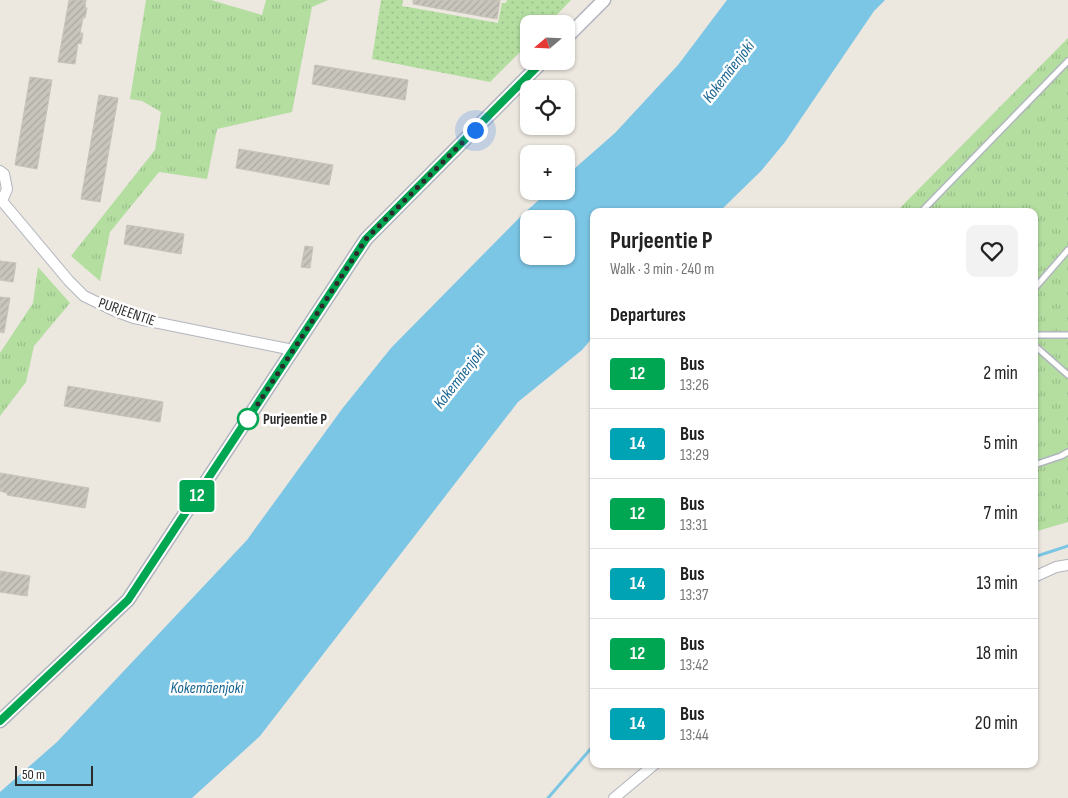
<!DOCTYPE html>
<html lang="en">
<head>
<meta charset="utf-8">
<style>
	body { margin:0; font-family:"Sofia Sans Condensed",sans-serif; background:#f2f2f2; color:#222; height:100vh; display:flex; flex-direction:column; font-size:19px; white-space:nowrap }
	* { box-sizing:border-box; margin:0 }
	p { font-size:16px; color:#767676 }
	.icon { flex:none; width:28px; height:28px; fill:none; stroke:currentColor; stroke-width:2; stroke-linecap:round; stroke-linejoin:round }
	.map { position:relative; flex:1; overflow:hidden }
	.details { position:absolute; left:590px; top:208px; width:448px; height:560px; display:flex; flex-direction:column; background:#fff; border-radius:10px; box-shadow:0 1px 4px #0004 }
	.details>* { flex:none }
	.badge { padding:0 10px; border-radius:4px; font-size:18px; line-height:32px }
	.needle { width:32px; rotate:251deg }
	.tools { position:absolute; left:520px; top:15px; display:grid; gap:10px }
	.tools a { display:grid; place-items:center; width:55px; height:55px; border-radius:10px; background:#fff; box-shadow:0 1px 4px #0004; font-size:25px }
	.scale { position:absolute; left:15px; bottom:12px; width:78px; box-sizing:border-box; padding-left:5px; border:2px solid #2c2c2c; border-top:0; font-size:14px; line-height:18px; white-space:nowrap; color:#2c2c2c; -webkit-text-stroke:4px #fff; paint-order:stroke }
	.you { position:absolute; width:25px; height:25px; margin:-12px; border:4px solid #fff; border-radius:50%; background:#1a73e8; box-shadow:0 0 0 8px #1a73e833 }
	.map>.badge { position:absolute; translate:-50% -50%; box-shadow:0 0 0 2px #fff }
	h2 { padding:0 20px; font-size:19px; line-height:45px }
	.round { display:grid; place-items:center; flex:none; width:52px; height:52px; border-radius:10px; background:#f2f2f2 }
	.headline { display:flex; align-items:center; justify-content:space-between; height:85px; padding:0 20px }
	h1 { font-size:24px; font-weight:700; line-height:38px }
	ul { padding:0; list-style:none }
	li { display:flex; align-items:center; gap:15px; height:70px; padding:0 20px; border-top:1px solid #e0e0e0 }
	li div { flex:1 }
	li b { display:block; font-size:19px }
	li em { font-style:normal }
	li .badge { min-width:55px; font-weight:700; text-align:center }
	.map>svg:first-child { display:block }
	.grass { fill:url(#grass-dots) }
	.park { fill:url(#park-tufts) }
	.water { fill:#7bc5e5; fill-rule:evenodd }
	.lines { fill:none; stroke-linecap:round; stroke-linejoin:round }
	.stream { stroke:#7bc5e5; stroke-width:3 }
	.building { fill:url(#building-hatch); stroke:#c7c3b9 }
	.service-casing { stroke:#b2b5be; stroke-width:8 }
	.minor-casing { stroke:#b2b5be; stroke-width:12 }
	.tertiary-casing { stroke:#b2b5be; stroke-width:15 }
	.service { stroke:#fff; stroke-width:5 }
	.minor { stroke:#fff; stroke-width:10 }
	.tertiary { stroke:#fff; stroke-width:12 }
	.line-casing { stroke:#fff; stroke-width:11 }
	.line { stroke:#00a651; stroke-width:8 }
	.walk { stroke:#2c2c2c; stroke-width:5; stroke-dasharray:0 9 }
	.stop-dot { fill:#fff; stroke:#00a651; stroke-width:2.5 }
	.labels { text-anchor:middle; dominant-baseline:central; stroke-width:5; stroke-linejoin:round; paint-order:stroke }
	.street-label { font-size:15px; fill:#2c2c2c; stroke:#fff }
	.stop-label { font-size:15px; font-weight:bold; fill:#2c2c2c; stroke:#fff; text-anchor:start }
	.water-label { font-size:16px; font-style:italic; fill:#196592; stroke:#fff }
</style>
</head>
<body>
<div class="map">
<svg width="1068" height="798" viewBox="0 0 1068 798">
	<defs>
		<pattern id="grass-dots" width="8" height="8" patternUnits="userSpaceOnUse" patternTransform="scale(1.25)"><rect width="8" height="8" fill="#b3dea0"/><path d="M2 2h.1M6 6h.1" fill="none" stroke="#9abf8a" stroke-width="1.8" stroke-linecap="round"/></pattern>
		<pattern id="park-tufts" width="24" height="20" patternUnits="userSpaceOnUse" patternTransform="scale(1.25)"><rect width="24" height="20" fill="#b3dea0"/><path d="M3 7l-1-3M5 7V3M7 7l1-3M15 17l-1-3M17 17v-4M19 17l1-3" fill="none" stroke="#9abf8a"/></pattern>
		<pattern id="building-hatch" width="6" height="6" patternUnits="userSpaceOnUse" patternTransform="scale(1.25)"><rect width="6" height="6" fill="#c8c5bd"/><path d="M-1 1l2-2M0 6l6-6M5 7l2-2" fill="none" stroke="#aca9a3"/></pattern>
	</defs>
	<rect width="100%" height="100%" fill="#ece7df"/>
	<polygon class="grass" points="381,0 403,0 402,6 498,23 502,3 506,3 507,0 571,0 548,24 529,24 529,43 490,82 372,59"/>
	<g class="park">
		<polygon points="146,0 211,0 262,15 266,0 328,0 312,7 292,112 217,129 207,179 159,172 110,232 100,281 71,256 155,150 161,112 142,101 130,99"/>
		<polygon points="1068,38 1068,522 1034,532 1034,211 897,211"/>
		<polygon points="38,267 70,303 34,346 26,382 0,416 0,353 33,303"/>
	</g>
	<path class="water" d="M727,0H885L874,11L785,142L761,171L720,211H594V336L582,350L518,402L260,736L192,798H0V792L57,742L247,540L342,409L391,348L523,214L549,191H566V176L615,133L678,65ZM529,219H566V256H529Z"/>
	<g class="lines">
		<g class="stream">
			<polyline points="1034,557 1068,546"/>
			<polyline points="548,798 594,745"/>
		</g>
	</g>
	<g class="building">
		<polygon points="69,0 86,0 85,7 87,8 85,18 83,18 80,33 83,33 81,44 78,43 75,64 58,62"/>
		<polygon points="413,0 500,0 497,19 413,4"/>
		<polygon points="315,65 408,80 405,100 312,84"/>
		<polygon points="30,77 52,80 37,169 15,165"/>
		<polygon points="99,95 118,98 100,202 81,199"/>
		<polygon points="239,149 333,165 329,185 236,168"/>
		<polygon points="127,225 184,234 181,254 124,244"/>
		<polygon points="305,246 313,247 310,268 301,267"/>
		<polygon points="0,261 16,263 13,282 0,280"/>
		<polygon points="0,297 10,298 4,333 0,332"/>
		<polygon points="68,386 163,402 160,422 64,406"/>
		<polygon points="0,473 89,488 85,508 7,495 7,493 0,491"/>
		<polygon points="0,571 30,576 27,596 0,592"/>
	</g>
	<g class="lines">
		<g class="service-casing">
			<g id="service">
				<polyline points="922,211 1068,61"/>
				<polyline points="1034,289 1068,250"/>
				<polyline points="1034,335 1068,335"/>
				<polyline points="1034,345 1068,375"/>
				<polyline points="1034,465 1061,456 1068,452"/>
			</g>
		</g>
		<g class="minor-casing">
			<g id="minor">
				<polyline points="0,171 4,174 7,189 2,201"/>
				<polyline points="2,201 69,281 84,296 115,311 134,318 293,350"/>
				<polyline points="1034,577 1056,567 1068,565"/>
				<polyline points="614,798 655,764"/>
			</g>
		</g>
		<g class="tertiary-casing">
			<g id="tertiary">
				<polyline points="566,38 604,0"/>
				<polyline points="0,721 128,600 366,239 543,61"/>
			</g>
		</g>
		<use href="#service" class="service"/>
		<use href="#minor" class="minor"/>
		<use href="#tertiary" class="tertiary"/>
	</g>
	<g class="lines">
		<g class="line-casing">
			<polyline id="line" points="0,721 128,600 366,239 543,61"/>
		</g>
		<use href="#line" class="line"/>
		<polyline class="walk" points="248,419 366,239 475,130"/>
	</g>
	<circle class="stop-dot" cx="248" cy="419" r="10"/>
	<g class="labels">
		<g class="street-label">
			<text transform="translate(127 312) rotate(19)">PURJEENTIE</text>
		</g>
		<g class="stop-label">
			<text x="263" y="419">Purjeentie P</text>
		</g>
		<g class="water-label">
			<text transform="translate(729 72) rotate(-52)">Kokemäenjoki</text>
			<text transform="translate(460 378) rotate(-52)">Kokemäenjoki</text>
			<text x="207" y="688">Kokemäenjoki</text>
		</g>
	</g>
</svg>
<div class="tools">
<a><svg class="needle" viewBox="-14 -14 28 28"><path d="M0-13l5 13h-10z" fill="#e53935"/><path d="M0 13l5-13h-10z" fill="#767676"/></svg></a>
<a><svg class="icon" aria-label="locate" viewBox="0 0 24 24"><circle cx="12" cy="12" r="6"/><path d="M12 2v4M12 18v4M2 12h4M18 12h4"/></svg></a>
<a>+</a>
<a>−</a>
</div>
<div class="scale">50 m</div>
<div class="you" style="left:475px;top:130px"></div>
<b class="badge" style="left:197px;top:496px;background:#00a651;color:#fff">12</b>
<section class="details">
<div class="headline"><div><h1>Purjeentie P</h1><p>Walk · 3 min · 240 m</p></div><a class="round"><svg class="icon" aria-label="heart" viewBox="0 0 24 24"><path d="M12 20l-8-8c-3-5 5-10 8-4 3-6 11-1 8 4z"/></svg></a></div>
<h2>Departures</h2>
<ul>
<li><span class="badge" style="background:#00a651;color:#fff">12</span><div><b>Bus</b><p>13:26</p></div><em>2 min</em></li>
<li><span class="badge" style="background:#00a3b4;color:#fff">14</span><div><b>Bus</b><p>13:29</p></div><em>5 min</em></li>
<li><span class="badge" style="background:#00a651;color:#fff">12</span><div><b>Bus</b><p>13:31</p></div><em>7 min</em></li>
<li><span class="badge" style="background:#00a3b4;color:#fff">14</span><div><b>Bus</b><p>13:37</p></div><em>13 min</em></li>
<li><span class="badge" style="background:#00a651;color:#fff">12</span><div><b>Bus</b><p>13:42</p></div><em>18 min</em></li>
<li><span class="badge" style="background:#00a3b4;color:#fff">14</span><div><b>Bus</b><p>13:44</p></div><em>20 min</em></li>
</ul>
</section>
</div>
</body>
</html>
